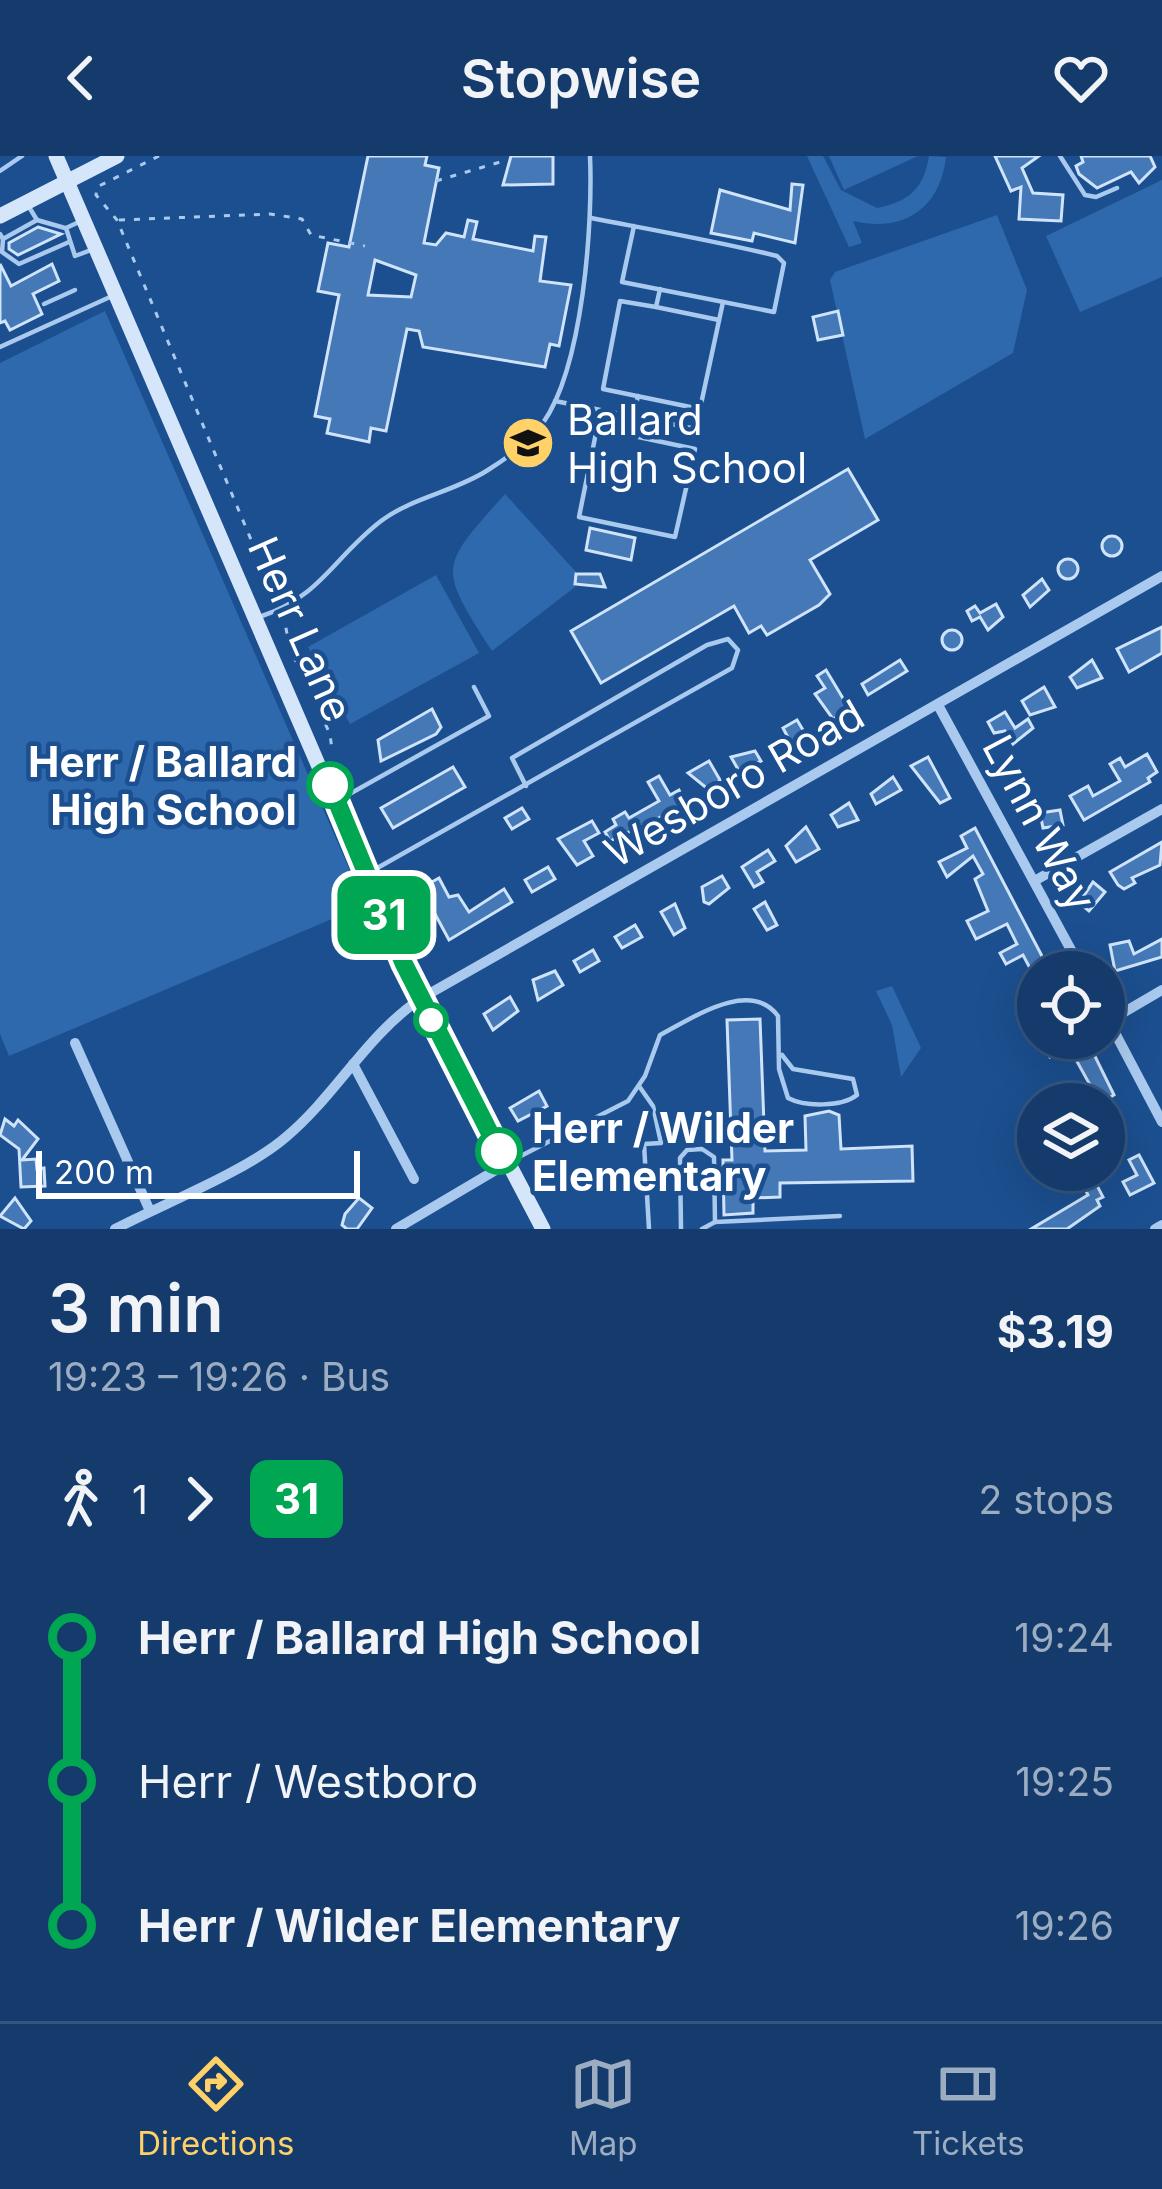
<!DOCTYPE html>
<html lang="en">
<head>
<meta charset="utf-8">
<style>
	body { margin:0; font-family:Inter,sans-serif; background:#1d4271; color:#f1f3f6; height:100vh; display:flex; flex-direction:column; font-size:45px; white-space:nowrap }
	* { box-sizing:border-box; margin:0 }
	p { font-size:39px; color:#9dadc1 }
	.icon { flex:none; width:66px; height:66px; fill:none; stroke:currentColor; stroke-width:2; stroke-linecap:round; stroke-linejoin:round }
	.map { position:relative; height:1073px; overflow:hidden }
	.sheet { display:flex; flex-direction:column; background:#143b6b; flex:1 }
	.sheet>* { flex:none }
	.badge { padding:0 24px; border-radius:18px; font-size:42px; line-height:78px }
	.fabs { position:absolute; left:1017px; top:795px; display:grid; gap:24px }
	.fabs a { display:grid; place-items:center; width:108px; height:108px; border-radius:50%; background:#143b6b; box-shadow:0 12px 48px #0002,0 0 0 3px #33557e; font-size:60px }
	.scale { position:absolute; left:36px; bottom:30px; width:324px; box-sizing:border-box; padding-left:12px; border:6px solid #fff; border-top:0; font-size:33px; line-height:42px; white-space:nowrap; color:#fff; -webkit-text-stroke:9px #1b4f8f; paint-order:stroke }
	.map>.badge { position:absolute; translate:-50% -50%; box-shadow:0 0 0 6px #fff }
	.legs { display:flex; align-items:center; gap:18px; height:132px; padding:0 48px; font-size:39px }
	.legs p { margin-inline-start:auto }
	.overview { display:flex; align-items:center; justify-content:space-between; height:204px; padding:0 48px }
	h1 { font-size:66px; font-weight:600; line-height:90px }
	ul { padding:0 48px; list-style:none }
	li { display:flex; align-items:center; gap:42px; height:144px; font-size:45px }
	li i { display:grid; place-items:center; width:18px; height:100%; margin:0 15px; background:currentColor }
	li i::after { content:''; width:30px; height:30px; margin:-15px; border:9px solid; border-radius:50%; background:#143b6b }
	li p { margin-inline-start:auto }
	li:first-child i { background:linear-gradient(#0000 50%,currentColor 0) }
	li:last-child i { background:linear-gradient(currentColor 50%,#0000 0) }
	header { display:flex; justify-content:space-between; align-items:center; height:156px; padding:0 48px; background:#143b6b; font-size:54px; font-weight:600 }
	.menu { display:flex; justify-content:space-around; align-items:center; height:168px; border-top:3px solid #33557e; background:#143b6b; font-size:33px; color:#9dadc1 }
	.menu a { display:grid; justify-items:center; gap:6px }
	.menu .current { color:#ffd166 }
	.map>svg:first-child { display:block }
	.green { fill:#2e69ad }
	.building { fill:#4478b7; stroke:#cfe3fa; stroke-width:3; fill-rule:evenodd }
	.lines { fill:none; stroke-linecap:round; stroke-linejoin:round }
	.path { stroke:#a9c9ee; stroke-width:3; stroke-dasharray:6 9; stroke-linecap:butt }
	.lane { stroke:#a9c9ee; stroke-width:4.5 }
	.street { stroke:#a9c9ee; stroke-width:10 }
	.secondary { stroke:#d6e6fa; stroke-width:15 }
	.line-1-casing { stroke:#fff; stroke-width:27 }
	.line-1 { stroke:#00a651; stroke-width:18 }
	.stop-1-dot { fill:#fff; stroke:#00a651; stroke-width:6 }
	.labels { text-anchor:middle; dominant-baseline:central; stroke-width:9; stroke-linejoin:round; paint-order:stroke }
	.poi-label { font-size:42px; fill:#fff; stroke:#1b4f8f; text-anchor:start }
	.street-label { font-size:42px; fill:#fff; stroke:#1b4f8f }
	.stop-label { font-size:42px; font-weight:bold; fill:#fff; stroke:#1b4f8f; text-anchor:end }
</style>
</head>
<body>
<header><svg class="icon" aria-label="back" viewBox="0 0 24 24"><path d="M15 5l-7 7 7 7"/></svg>Stopwise<svg class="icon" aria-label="heart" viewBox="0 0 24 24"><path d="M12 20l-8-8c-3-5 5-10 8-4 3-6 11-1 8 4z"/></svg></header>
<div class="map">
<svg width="1162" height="1073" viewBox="0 0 1162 1073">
	<rect width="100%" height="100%" fill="#1b4f8f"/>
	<g class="green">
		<path d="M807,0H823L841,34L877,52C909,46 924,32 929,0L946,1C940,53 903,77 853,65L862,87L849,91Z"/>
		<polygon points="829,0 918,0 844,34"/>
		<polygon points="1162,24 1162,121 1080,156 1046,80"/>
		<polygon points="997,59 1027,134 1013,197 865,283 830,124 835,116"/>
		<polygon points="105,155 365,749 9,900 0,878 0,207"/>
		<path d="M505,338L576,416L575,431L492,495C438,410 438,413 505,338Z"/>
		<polygon points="436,419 479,497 350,568 308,491"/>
		<polygon points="892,830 921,892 901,921 892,869 876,835"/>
	</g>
	<g class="building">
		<path d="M368,0H427L425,9L439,12L424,87L436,89L446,77L464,81L468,64L477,66L473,83L533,95L535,80L546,81L540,125L571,129L559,190L550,188L545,211L423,191L419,175L407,173L386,275L371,272L369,286L327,277L330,263L315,260L339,139L318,135L328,87L349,91ZM375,104L416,119L411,141L368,139Z"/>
		<polygon points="511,0 553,0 553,28 503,29"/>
		<polygon points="995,0 1039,0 1022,12 1033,37 1063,39 1061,65 1019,63 1021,31 1011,35"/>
		<polygon points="1081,0 1150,0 1155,11 1139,27 1131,16 1097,32 1079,18 1076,10 1083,6"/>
		<polygon points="792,28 803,29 795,87 754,77 752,85 711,77 720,34 790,54"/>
		<polygon points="38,71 61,78 18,99 9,93 9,87"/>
		<polygon points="0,108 11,130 52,108 59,125 33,138 42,158 10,174 5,165 0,167"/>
		<polygon points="838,155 843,179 818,184 813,161"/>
		<polygon points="848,313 878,364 810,404 830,438 819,449 767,479 761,470 749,477 734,450 601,527 571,475"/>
		<polygon points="590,372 635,382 631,404 586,394"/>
		<circle cx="1112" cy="390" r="10"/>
		<circle cx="1068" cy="413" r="10"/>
		<polygon points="576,418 600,418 605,431 575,428"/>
		<polygon points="1042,423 1049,434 1030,451 1023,439"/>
		<polygon points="996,448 1003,461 988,474 980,461 972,465 967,455 975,450 980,457"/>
		<polygon points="1162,471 1162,497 1129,516 1117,493"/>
		<circle cx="952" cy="484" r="10"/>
		<polygon points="900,504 907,515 868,539 862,528"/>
		<polygon points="1092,504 1102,522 1077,532 1070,521"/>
		<polygon points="826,514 850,554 833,563 815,538 825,532 817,520"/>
		<polygon points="1044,531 1055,551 1030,559 1022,545"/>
		<polygon points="432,553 441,571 436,578 381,605 378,584"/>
		<polygon points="1005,556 1015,572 1028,563 1033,572 1013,588 1005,575 994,577 988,566"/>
		<polygon points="797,564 806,579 791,587 783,572"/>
		<polygon points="755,595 761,605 739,615 731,601"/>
		<polygon points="1147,598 1157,616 1148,622 1150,626 1084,664 1070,640 1088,630 1093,640 1120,625 1110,608 1120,602 1125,611"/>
		<polygon points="928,601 950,642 940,647 911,610"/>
		<polygon points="709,605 720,624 709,634 688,617"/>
		<polygon points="453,611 465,631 393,672 381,652"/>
		<polygon points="659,620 670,639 679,634 686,649 610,685 605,676 616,669 613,663 625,656 629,662 659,645 648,626"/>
		<polygon points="893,621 901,634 876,648 871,638"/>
		<polygon points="849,647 858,664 838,671 831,659"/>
		<polygon points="522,652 529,663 512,673 505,662"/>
		<polygon points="1060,654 1063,669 1043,672 1040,657"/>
		<polygon points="592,665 599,677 584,685 593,700 577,709 558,683"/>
		<polygon points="806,671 819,693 796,706 786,690"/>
		<polygon points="975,672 1043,802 1049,816 1032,816 1023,799 1006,808 1000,797 1017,788 1007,768 976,783 967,765 988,755 975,723 983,718 973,700 947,721 939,706 967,692 961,680"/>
		<polygon points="1162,686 1160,709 1132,722 1135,727 1124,733 1118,729 1110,716"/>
		<polygon points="768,694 775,705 757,716 763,726 754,731 742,711"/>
		<polygon points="548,711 555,723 532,736 525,724"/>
		<polygon points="722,720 729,732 709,748 704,746 702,731"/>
		<polygon points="439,722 449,741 458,739 469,756 504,733 512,746 449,784 421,732"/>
		<polygon points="1093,726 1105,736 1089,755 1079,747"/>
		<polygon points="765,746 777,769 767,774 754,753"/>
		<polygon points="675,748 685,772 674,779 661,756"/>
		<polygon points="635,769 642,781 622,792 615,781"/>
		<polygon points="1162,783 1162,801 1115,815 1110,789 1129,785 1134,798"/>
		<polygon points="593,794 599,805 580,816 574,805"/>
		<polygon points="555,815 563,829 538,844 533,824"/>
		<polygon points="510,841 518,855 493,874 484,858"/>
		<polygon points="760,863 765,995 806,994 805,960 829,955 839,959 841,993 912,990 913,1025 780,1027 780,1041 753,1042 753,1057 724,1059 723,1004 732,1004 727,864"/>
		<polygon points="1060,882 1086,882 1114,939 1100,947 1069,891 1050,901 1045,890"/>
		<polygon points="539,935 547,950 518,965 510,952"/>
		<polygon points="5,963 14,970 18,964 38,983 22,1004 36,1003 37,1013 44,1012 45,1030 21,1031 19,993 0,979"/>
		<polygon points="1139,999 1154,1027 1130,1039 1123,1026 1137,1019 1129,1004"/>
		<polygon points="1075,1014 1089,1014 1103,1041 1097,1044 1100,1050 1067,1073 1031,1073 1088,1039"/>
		<polygon points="15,1042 31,1065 24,1073 0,1060"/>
		<polygon points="359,1042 372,1052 357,1073 347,1073 342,1069 345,1058"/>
	</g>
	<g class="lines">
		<g class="path">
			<polyline points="159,0 97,31 96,39 117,64 278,448"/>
			<polyline points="436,25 507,4"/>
			<polyline points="119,64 270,58 302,63 311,79 365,90"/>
			<polyline points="283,457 290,493 330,578 332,594"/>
		</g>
		<g class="lane">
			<polyline points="1060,0 1085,39 1096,41 1117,32"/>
			<polyline points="0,15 22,0"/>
			<path d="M591,62C653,74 716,85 777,100L784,107L774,156L622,126L634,70"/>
			<polyline points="37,64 65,72"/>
			<polyline points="79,66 66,72 75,100 91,94"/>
			<polyline points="0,78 3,83 37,64 29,51"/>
			<polyline points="3,83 2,96 19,108 69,86"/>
			<polyline points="660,133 656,151 620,145 603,233 700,253 723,146"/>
			<polyline points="44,148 75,134"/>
			<polyline points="656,151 719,164"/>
			<polyline points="0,191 110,141"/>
			<polyline points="555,245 696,273 700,254"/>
			<polyline points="629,279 597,272 579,361 675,381 695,293 629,279 638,240"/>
			<path d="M262,460C321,440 334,401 381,365C413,341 454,336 488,314C507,302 530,286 543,267C583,210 593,68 590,0"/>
			<polyline points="337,645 489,560 474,531"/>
			<polyline points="372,715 732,512 738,494 728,483 707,489 512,602 526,630"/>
			<polyline points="639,930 653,950 661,987 644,988 649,1073"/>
			<path d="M511,1005L628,945L645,920L660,879C691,863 750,822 778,860L779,913L788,942C805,951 842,951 857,939L853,923L793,913L782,899"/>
			<polyline points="715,1066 840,1060"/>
			<polyline points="681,1073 680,1002 687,994 702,993 714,1001 715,1066 702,1073"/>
		</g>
		<g class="street">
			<polyline points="938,549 1083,816"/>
			<polyline points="1036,724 1162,653"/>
			<polyline points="1104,856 1162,966"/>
			<polyline points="1109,865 1162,834"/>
			<polyline points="75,887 150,1055"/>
			<polyline points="353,908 414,1023"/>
			<path d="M115,1073C163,1048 247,1015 286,981C336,939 366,880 420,843L1162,420"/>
			<polyline points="396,1073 506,1008"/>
			<polyline points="1155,1073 1162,1069"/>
		</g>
		<g class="secondary">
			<polyline points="56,0 404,808 543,1073"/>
			<polyline points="0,60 117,0"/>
		</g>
	</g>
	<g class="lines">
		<g class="line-1-casing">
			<polyline id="line-1" points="330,629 404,808 499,995"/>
		</g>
		<use href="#line-1" class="line-1"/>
	</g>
	<defs>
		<g id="school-disc" transform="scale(2.7)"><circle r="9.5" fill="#ffd166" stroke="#1b4f8f"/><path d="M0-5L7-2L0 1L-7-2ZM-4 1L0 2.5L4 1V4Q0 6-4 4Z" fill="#111"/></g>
	</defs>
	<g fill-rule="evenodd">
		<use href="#school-disc" x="528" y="287"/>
	</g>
	<g class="stop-1-dot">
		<circle cx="330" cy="629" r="21"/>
		<circle cx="431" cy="864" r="15"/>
		<circle cx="499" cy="995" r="21"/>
	</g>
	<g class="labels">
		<g class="poi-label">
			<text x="567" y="263">Ballard<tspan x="567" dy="48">High School</tspan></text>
		</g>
		<g class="street-label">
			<text transform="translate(301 473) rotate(66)">Herr Lane</text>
			<text transform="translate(734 627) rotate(-30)">Wesboro Road</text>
			<text transform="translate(1040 667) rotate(62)">Lynn Way</text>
		</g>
		<g class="stop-label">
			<text x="297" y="605">Herr / Ballard<tspan x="297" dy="48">High School</tspan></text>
			<text x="532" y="971" text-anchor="start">Herr / Wilder<tspan x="532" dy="48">Elementary</tspan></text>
		</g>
	</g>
</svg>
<div class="fabs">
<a><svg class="icon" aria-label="locate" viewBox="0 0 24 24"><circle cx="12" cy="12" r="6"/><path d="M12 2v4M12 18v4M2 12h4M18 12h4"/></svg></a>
<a><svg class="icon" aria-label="layers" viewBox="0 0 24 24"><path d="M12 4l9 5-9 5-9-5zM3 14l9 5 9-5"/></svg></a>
</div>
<div class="scale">200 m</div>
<b class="badge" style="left:384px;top:759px;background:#00a651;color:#fff">31</b>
</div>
<section class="sheet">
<div class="overview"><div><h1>3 min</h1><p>19:23 – 19:26 · Bus</p></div><b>$3.19</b></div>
<div class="legs"><svg class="icon" aria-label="walk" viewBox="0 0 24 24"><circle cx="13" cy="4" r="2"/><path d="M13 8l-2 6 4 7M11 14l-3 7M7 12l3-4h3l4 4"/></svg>1<svg class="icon" aria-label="forward" viewBox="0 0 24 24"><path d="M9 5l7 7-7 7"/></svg><b class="badge" style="background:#00a651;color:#fff">31</b><p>2 stops</p></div>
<ul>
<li><i style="color:#00a651"></i><b>Herr / Ballard High School</b><p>19:24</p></li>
<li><i style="color:#00a651"></i><span>Herr / Westboro</span><p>19:25</p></li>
<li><i style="color:#00a651"></i><b>Herr / Wilder Elementary</b><p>19:26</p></li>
</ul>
</section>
<nav class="menu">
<a class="current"><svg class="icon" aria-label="directions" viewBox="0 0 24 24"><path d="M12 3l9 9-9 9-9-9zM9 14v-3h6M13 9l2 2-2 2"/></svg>Directions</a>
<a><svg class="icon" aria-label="map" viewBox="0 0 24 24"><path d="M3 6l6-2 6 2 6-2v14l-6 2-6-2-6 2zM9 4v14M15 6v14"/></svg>Map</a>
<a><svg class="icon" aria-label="tickets" viewBox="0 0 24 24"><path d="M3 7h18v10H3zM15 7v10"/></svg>Tickets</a>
</nav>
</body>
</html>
